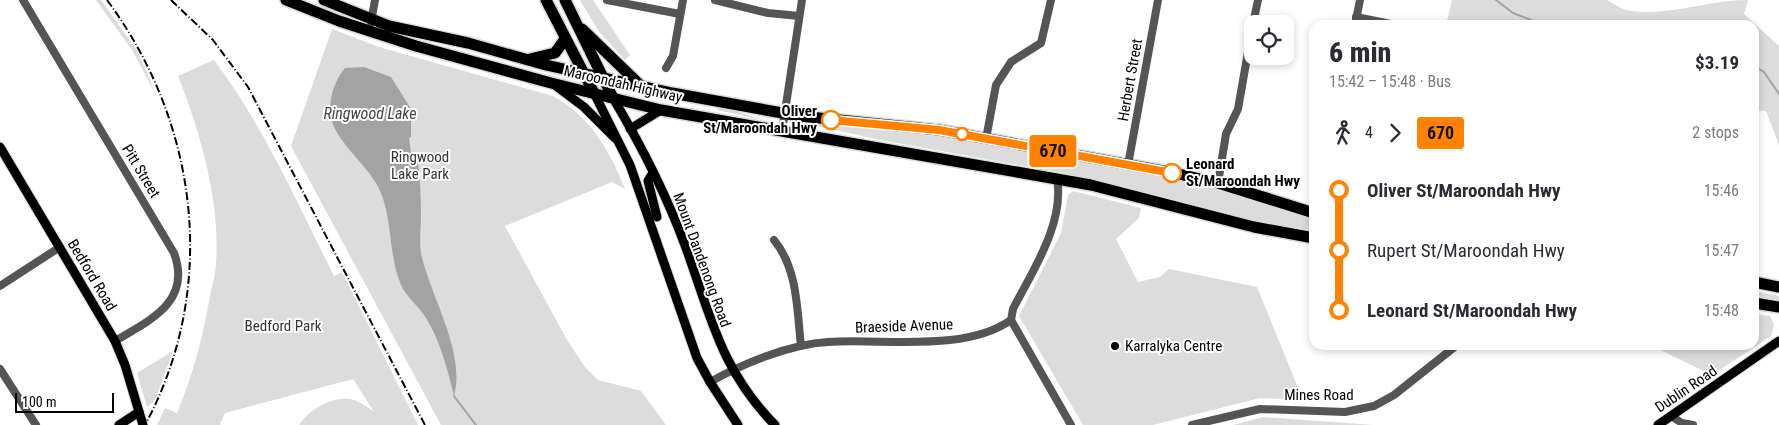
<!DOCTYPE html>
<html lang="en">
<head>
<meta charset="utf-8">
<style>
	body { margin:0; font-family:"Roboto Condensed",sans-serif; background:#f2f2f3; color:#2b2b33; height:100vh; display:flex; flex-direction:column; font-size:19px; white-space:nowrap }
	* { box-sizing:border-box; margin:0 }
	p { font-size:16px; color:#7c7c81 }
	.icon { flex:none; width:28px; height:28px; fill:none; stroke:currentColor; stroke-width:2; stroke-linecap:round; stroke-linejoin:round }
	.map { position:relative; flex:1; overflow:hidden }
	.drawer { position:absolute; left:1309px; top:20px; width:450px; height:330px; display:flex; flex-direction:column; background:#fff; border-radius:15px; box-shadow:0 2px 8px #0003 }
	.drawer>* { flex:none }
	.badge { padding:0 10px; border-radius:4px; font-size:18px; line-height:32px }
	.tools { position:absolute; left:1244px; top:15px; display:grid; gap:10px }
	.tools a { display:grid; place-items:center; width:50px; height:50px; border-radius:10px; background:#fff; box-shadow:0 2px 8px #0003; font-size:25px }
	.scale { position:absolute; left:15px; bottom:12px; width:99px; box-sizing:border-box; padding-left:5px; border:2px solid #000; border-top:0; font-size:14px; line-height:18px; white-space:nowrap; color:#000; -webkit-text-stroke:4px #fff; paint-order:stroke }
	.map>.badge { position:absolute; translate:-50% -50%; box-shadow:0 0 0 2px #fff }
	.legs { display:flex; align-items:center; gap:8px; height:55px; padding:0 20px; font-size:16px }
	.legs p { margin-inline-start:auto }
	.head { display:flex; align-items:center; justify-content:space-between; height:85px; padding:0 20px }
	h1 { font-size:28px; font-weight:800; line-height:38px }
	ul { padding:0 20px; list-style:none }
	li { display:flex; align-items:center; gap:18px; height:60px; font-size:19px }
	li i { display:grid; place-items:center; width:8px; height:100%; margin:0 6px; background:currentColor }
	li i::after { content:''; width:12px; height:12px; margin:-6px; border:4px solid; border-radius:50%; background:#fff }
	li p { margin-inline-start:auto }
	li:first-child i { background:linear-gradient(#0000 50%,currentColor 0) }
	li:last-child i { background:linear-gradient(currentColor 50%,#0000 0) }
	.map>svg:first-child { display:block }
	.green { fill:#dcdcdc }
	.water { fill:#a3a3a3 }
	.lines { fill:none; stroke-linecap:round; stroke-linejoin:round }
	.stream { stroke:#a3a3a3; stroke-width:2 }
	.major-casing { stroke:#dbdbdb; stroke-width:11 }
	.highway-casing { stroke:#dbdbdb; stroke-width:14 }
	.minor { stroke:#555; stroke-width:8 }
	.major { stroke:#000; stroke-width:9 }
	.highway { stroke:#000; stroke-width:11 }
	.rail { stroke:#000; stroke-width:2; stroke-dasharray:8 2.5 1 2.5; stroke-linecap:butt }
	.line-1-casing { stroke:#fff; stroke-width:11 }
	.line-1 { stroke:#ff8200; stroke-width:8 }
	.stop-1-dot { fill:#fff; stroke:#ff8200; stroke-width:2.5 }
	.poi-dot { fill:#000; stroke:#fff; stroke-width:2 }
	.labels { text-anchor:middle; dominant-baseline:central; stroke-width:4; stroke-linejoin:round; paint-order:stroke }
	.street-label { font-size:15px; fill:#000; stroke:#fff }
	.stop-label { font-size:15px; font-weight:bold; fill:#000; stroke:#fff; text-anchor:end }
	.park-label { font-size:15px; fill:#333; stroke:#fff }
	.poi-label { font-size:15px; fill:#000; stroke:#fff; text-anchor:start }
	.water-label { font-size:16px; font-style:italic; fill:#444; stroke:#fff }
</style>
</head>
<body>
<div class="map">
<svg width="1779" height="425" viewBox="0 0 1779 425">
	<rect width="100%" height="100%" fill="#fff"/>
	<g class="green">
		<polygon points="96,0 101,0 138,52 157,97 132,50"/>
		<polygon points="580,0 593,0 630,55 625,60 599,32"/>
		<path d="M1452,0H1607C1614,4 1623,10 1631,11C1670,16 1709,0 1748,0L1744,14L1779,46V145L1766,111L1754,110V25H1446Z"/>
		<path d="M332,29L379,47L553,96C590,116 610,151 625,189L612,182L505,226L567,340L585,367L598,380L641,391L666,425H441L291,146Z"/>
		<path d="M214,60C263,125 297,203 334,276L342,272L418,425H299C310,408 337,393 357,401C363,404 369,408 374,412L353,379L225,413L220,424L221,425H157L165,408L177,413C193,375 203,337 210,296C211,288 214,281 215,273C223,211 201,133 178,76Z"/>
		<polygon points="622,87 707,106 708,107 622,89"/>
		<polygon points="717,108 735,111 767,121 717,110"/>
		<polygon points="796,122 924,133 1139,171 1238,194 1314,218 1314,232 1255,221 1064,173 880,140 827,128 796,124"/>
		<polygon points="1073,191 1141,208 1139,218 1116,239 1138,282 1160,277 1169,269 1257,287 1303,400 1260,398 1153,425 1083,425 1019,316 1061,233 1068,195"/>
		<polygon points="1754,291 1779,296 1779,303 1754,299"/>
		<polygon points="1754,314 1770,316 1774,325 1771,336 1712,375 1650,345 1754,345"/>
		<polygon points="173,351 155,400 147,407 137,373"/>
		<polygon points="1263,417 1374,425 1233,425"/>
	</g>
	<path class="water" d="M364,67L391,77L413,112L411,120V137L409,138L412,160L418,162C420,180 421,197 421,215C421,227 419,241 421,253C430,296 466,352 454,396C448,371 440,340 426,318C419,306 406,297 401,285C387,252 394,214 376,183C364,163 335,139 331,118C328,101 334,81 345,68Z"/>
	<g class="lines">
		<g class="stream">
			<polyline points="1496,0 1513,13 1544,25"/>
			<polyline points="1754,66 1764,72 1779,94"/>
			<polyline points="454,396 476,425"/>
		</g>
		<g class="major-casing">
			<g id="major">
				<polyline points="556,86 584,107 615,138"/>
				<polyline points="594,93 630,165 697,358 710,382 738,425"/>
				<path d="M613,98C641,145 667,196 686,248C711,317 721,370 775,425"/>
				<polyline points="630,129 661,110"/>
				<polyline points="0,147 115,341 125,365 143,425"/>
				<polyline points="653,173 648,181 657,217"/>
				<polyline points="119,425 139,412"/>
				<polyline points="1658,425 1779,341"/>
			</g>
		</g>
		<g class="highway-casing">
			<g id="highway">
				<polyline points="286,0 339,21 416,46 551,83 661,110 1091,185 1254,227 1314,238"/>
				<polyline points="324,0 389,26 468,43 546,65 672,93 799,116 939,130 1174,173 1218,183 1314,213"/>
				<polyline points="546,0 594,93"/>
				<polyline points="565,0 613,98"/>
				<polyline points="582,29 641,86"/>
				<polyline points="530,59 555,53 565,39"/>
				<polyline points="1754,282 1779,287"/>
				<polyline points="1754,303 1779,307"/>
			</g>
		</g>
		<g class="minor">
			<path d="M23,0L174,253C192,302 150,320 115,341"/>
			<polyline points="607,0 680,14"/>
			<polyline points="715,0 768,13 799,16"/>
			<polyline points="1356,17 1396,25"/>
			<polyline points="371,22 375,0"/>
			<polyline points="1253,24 1258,0"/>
			<polyline points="1355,25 1360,0"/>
			<polyline points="666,68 673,56 683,0"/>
			<polyline points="782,131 802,0"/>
			<polyline points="986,139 996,85 1011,62 1041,43 1051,0"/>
			<polyline points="1128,165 1158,0"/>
			<polyline points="1218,183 1226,134 1238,109 1252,29"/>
			<path d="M774,240C798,269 797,311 801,346"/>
			<polyline points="0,286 60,247"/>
			<polyline points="1011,320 1071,425"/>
			<polyline points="0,369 36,425"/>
			<path d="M710,382C742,364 790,344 828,342C883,338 964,353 1011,320L1013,309C1033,270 1065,223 1057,178"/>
			<polyline points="1671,416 1682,423 1693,425"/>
			<polyline points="1192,425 1260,409 1345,412 1374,406 1394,395 1457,345"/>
		</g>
		<use href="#major" class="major"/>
		<use href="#highway" class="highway"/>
		<g class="rail">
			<path d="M107,0C199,124 219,288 145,425"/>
			<polyline points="171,0 213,40 248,87 425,425"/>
		</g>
	</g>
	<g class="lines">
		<g class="line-1-casing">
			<polyline id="line-1" points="831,120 939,130 1172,173"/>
		</g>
		<use href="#line-1" class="line-1"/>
	</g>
	<g class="stop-1-dot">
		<circle cx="831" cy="120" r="9"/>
		<circle cx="962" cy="134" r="6"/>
		<circle cx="1172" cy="173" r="9"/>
	</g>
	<circle class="poi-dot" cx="1115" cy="346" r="5"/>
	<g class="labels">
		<g class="street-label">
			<text transform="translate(1130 80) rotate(-80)">Herbert Street</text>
			<text transform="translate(623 84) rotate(13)">Maroondah Highway</text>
			<text transform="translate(141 171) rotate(59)">Pitt Street</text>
			<text transform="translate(702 260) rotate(70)">Mount Dandenong Road</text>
			<text transform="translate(92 275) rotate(59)">Bedford Road</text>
			<text transform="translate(904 326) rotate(-2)">Braeside Avenue</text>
			<text transform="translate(1686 389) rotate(-34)">Dublin Road</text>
			<text x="1319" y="395">Mines Road</text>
		</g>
		<g class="stop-label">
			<text x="817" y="111">Oliver<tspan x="817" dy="17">St/Maroondah Hwy</tspan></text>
			<text x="1186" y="164" text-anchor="start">Leonard<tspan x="1186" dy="17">St/Maroondah Hwy</tspan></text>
		</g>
		<g class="park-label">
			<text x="420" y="157">Ringwood<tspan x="420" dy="17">Lake Park</tspan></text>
			<text x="283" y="326">Bedford Park</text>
		</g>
		<g class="poi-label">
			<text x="1125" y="346">Karralyka Centre</text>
		</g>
		<g class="water-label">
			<text x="370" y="113">Ringwood Lake</text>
		</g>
	</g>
</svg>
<div class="tools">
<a><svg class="icon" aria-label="locate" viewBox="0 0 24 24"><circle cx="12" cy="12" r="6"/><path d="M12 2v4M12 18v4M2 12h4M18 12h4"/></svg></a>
</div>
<div class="scale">100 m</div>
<b class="badge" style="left:1053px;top:151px;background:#ff8200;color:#111">670</b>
<section class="drawer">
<div class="head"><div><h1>6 min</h1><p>15:42 – 15:48 · Bus</p></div><b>$3.19</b></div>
<div class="legs"><svg class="icon" aria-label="walk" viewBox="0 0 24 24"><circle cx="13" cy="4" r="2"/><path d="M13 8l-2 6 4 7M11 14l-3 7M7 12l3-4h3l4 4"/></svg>4<svg class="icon" aria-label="forward" viewBox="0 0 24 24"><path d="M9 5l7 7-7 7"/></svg><b class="badge" style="background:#ff8200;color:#111">670</b><p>2 stops</p></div>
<ul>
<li><i style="color:#ff8200"></i><b>Oliver St/Maroondah Hwy</b><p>15:46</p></li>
<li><i style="color:#ff8200"></i><span>Rupert St/Maroondah Hwy</span><p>15:47</p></li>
<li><i style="color:#ff8200"></i><b>Leonard St/Maroondah Hwy</b><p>15:48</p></li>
</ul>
</section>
</div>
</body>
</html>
